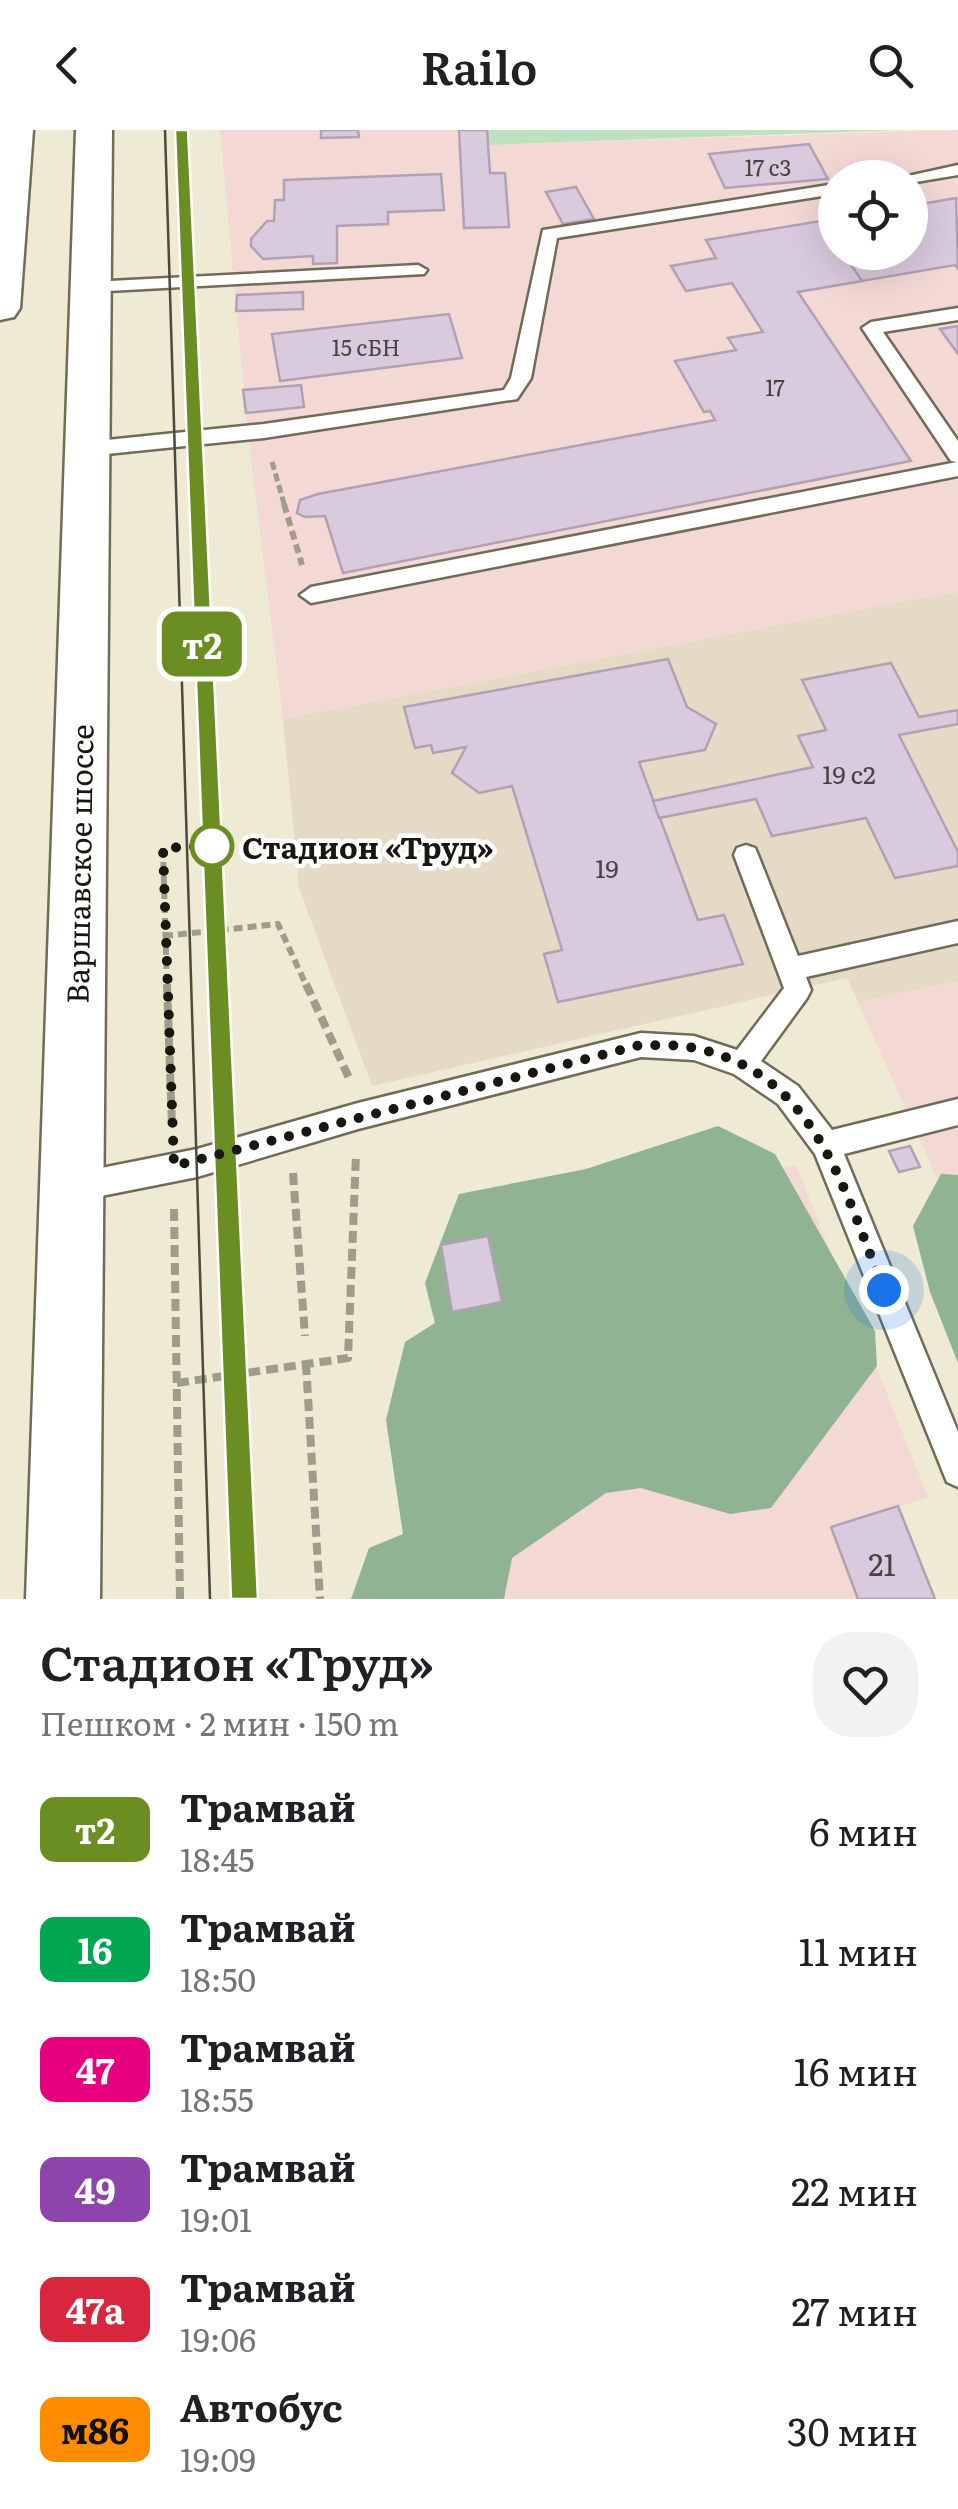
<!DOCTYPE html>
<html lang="ru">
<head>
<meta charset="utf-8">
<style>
	body { margin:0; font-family:Literata,serif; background:#f2f2f2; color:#202124; height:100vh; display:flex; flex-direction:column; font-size:38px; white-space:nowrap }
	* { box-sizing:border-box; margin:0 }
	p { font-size:32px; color:#757577 }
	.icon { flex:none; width:55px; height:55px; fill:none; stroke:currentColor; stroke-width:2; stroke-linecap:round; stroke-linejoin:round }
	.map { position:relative; height:1469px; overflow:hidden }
	.sheet { display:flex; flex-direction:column; background:#fff; flex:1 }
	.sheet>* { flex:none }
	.badge { padding:0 20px; border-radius:15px; font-size:35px; line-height:65px }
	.tools { position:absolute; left:818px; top:30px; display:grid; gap:20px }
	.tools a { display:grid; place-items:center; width:110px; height:110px; border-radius:50%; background:#fff; box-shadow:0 10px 40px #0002; font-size:50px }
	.you { position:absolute; width:50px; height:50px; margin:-25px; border:8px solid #fff; border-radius:50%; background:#1a73e8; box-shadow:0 0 0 15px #1a73e833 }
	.map>.badge { position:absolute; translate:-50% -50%; box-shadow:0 0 0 5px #fff }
	.round { display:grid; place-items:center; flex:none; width:105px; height:105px; border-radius:40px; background:#f2f2f2 }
	.overview { display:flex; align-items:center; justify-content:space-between; height:170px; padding:0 40px }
	h1 { font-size:48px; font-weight:600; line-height:75px }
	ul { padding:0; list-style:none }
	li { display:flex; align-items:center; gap:30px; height:120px; padding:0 40px }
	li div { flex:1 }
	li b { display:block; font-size:38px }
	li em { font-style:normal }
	li .badge { min-width:110px; font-weight:700; text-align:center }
	header { display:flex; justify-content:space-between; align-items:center; height:130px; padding:0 40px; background:#fff; font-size:45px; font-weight:600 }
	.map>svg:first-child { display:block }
	.commercial { fill:#f3d8d4; fill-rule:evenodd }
	.medical { fill:#e4dac5 }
	.green { fill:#bee1c2 }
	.forest { fill:#8fb393 }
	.building { fill:#d9cadd; stroke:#b0a2b4; stroke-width:2.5 }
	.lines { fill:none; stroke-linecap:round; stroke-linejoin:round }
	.lane-casing { stroke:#706c58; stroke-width:5 }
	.primary-casing { stroke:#706c58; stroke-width:5 }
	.path-far2 { stroke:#9f9c8b; stroke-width:5; stroke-dasharray:8 4; stroke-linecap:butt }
	.path-far1 { stroke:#9f9c8b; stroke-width:6; stroke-dasharray:9 5; stroke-linecap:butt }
	.path { stroke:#9f9c8b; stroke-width:8; stroke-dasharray:12 6; stroke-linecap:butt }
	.lane { fill:#fff; fill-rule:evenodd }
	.primary { fill:#fff; fill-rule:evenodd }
	.tram { stroke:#4c4a3e; stroke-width:2.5 }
	.line { fill:#6b8e23; stroke:#fff; stroke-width:2.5 }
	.walk { stroke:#19170f; stroke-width:10; stroke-dasharray:0 18 }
	.stop-dot { fill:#fff; stroke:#6b8e23; stroke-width:5 }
	.labels { text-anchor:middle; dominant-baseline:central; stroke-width:9; stroke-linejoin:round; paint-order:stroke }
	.far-number-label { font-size:22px; fill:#494442 }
	.number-label { font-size:25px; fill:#494442 }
	.stop-label { font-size:30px; font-weight:bold; fill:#19170f; stroke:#fff; text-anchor:start }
	.street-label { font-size:30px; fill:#19170f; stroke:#fff }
	.near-number-label { font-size:30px; fill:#494442 }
</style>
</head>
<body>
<header><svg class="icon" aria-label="back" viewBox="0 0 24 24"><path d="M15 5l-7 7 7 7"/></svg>Railo<svg class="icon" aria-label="search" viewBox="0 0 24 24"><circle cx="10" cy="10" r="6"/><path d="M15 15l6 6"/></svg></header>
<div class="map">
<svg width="958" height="1469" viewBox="0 0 958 1469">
	<rect width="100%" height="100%" fill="#eeead3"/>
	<g class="commercial">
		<path d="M220,0H487L489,15L958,0V465L948,463L283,589L248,303ZM835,48H910V122H835Z"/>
		<polygon points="958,851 958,1095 858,872"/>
		<polygon points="796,1035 928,1367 898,1377 935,1469 451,1469 515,1109"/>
	</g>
	<polygon class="medical" points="948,463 958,465 958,851 858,872 847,848 372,956 299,758 283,589"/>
	<polygon class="green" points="487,0 896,0 488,15"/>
	<g class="forest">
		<polygon points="718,996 775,1024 875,1201 877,1236 771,1378 730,1384 641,1358 606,1363 512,1428 504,1469 351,1469 369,1418 403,1404 386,1290 405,1212 435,1193 425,1153 459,1064 586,1039"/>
		<polygon points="941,1044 958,1045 958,1233 930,1162 913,1096"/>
	</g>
	<g class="building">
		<polygon points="321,0 358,0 359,7 321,8"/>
		<polygon points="459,0 487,0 490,43 505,43 509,97 464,98"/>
		<polygon points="809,14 828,49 725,58 709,24"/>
		<polygon points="441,44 444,80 388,82 388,94 337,96 337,133 313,134 313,126 263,129 251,116 251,109 267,91 274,91 275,70 284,70 284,50"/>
		<polygon points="576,57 594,89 563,94 546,62"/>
		<polygon points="956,68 958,139 955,135 862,151 842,122 910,122 910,76"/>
		<polygon points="820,91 835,113 835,122 842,122 862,151 798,162 911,331 343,443 325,386 305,387 297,383 300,370 318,364 715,290 710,281 704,282 675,231 736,220 728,208 763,202 732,153 686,161 671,136 716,128 706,110"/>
		<polygon points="303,162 303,179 236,181 237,165"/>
		<polygon points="449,184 462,228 280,251 272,204"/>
		<polygon points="958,196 958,224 940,199"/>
		<polygon points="301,255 304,277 246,283 243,260"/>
		<polygon points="668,529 687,577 716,594 705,620 639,632 698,790 724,785 743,834 558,872 544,824 562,820 512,656 479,663 452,643 466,617 433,623 431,615 415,618 404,577"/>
		<polygon points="891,533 919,587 958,580 958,594 899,605 958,722 958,736 895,748 866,688 772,706 756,669 659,688 653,671 813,637 798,606 826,600 802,550"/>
		<polygon points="910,1016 920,1037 899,1042 889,1021"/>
		<polygon points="488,1106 502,1172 452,1182 441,1115"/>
		<polygon points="898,1376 935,1469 858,1469 831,1397"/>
	</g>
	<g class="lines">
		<g class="lane-casing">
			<g id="lane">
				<polygon points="958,35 958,45 910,53 910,48 899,48"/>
				<polygon points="835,54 835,64 557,108 531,248 517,269 264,308 87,326 77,319 87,312 264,294 504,260 511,248 543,100"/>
				<polygon points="418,135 427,140 424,144 90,162 81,157 90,152"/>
				<polygon points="958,178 958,190 883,202 958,311 958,346 311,473 300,465 311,457 957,332 951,331 862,198 871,192"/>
				<polygon points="746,715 755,718 758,725 798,826 958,791 958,813 806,847 811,860 807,868 761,931 798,956 832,1000 958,969 958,995 844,1024 958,1302 958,1357 947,1352 815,1024 778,974 734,944 694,930 641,927 358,999 197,1047 71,1072 61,1068 57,1058 61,1048 71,1044 197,1019 358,973 641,903 694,906 737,920 784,858 734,725 737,718"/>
			</g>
		</g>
		<g class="primary-casing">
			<g id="primary">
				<polygon points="0,0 33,0 20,178 14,187 0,190"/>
				<polygon points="76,0 112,0 100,1469 26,1469"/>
			</g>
		</g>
		<polyline class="path-far2" points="272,332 285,377"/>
		<g class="path-far1">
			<polyline points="284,374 302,435"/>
			<polyline points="163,718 167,857"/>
			<polyline points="164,806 278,794 307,857"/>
		</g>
		<g class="path">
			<polyline points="167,854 172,996"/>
			<polyline points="306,854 349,948"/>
			<polyline points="293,1043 305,1206"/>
			<polyline points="174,1079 180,1469"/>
			<polyline points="306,1233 320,1469"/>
			<polyline points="177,1253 348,1228 356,1024"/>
		</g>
		<use href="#lane" class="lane"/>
		<use href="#primary" class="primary"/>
		<g class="tram">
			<polyline points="165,0 210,1469"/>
			<polyline points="182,0 244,1469"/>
		</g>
	</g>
	<polygon class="line" points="175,0 188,0 258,1469 231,1469"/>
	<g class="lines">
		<path class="walk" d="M212,716L163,718L174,1036L640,915C658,916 677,914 694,918C816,942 844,1061 884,1160"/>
	</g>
	<circle class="stop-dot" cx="212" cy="716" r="20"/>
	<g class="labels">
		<g class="far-number-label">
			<text x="768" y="36">17 с3</text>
			<text x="366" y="216">15 cБН</text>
			<text x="775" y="256">17</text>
		</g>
		<g class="number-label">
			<text x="849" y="643">19 с2</text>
			<text x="607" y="737">19</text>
		</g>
		<g class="stop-label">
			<text x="242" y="716">Стадион «Труд»</text>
		</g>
		<g class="street-label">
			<text transform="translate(78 734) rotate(-89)">Варшавское шоссе</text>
		</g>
		<g class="near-number-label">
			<text x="882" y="1433">21</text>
		</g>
	</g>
</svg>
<div class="tools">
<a><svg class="icon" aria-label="locate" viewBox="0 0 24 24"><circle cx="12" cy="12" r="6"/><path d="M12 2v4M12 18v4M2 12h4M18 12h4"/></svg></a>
</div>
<div class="you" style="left:884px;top:1160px"></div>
<b class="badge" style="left:202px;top:514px;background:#6b8e23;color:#fff">т2</b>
</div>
<section class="sheet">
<div class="overview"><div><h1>Стадион «Труд»</h1><p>Пешком · 2 мин · 150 m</p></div><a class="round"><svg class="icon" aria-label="heart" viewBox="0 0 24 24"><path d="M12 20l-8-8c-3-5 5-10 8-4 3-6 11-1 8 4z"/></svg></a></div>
<ul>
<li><span class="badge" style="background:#6b8e23;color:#fff">т2</span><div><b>Трамвай</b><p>18:45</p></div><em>6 мин</em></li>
<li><span class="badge" style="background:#00a651;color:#fff">16</span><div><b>Трамвай</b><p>18:50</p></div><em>11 мин</em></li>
<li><span class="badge" style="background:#e6007e;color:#fff">47</span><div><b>Трамвай</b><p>18:55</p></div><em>16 мин</em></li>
<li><span class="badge" style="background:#8e44ad;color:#fff">49</span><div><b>Трамвай</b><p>19:01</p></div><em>22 мин</em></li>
<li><span class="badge" style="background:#d7263d;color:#fff">47а</span><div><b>Трамвай</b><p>19:06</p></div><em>27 мин</em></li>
<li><span class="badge" style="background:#ff8b00;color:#111">м86</span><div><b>Автобус</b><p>19:09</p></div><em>30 мин</em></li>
</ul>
</section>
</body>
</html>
